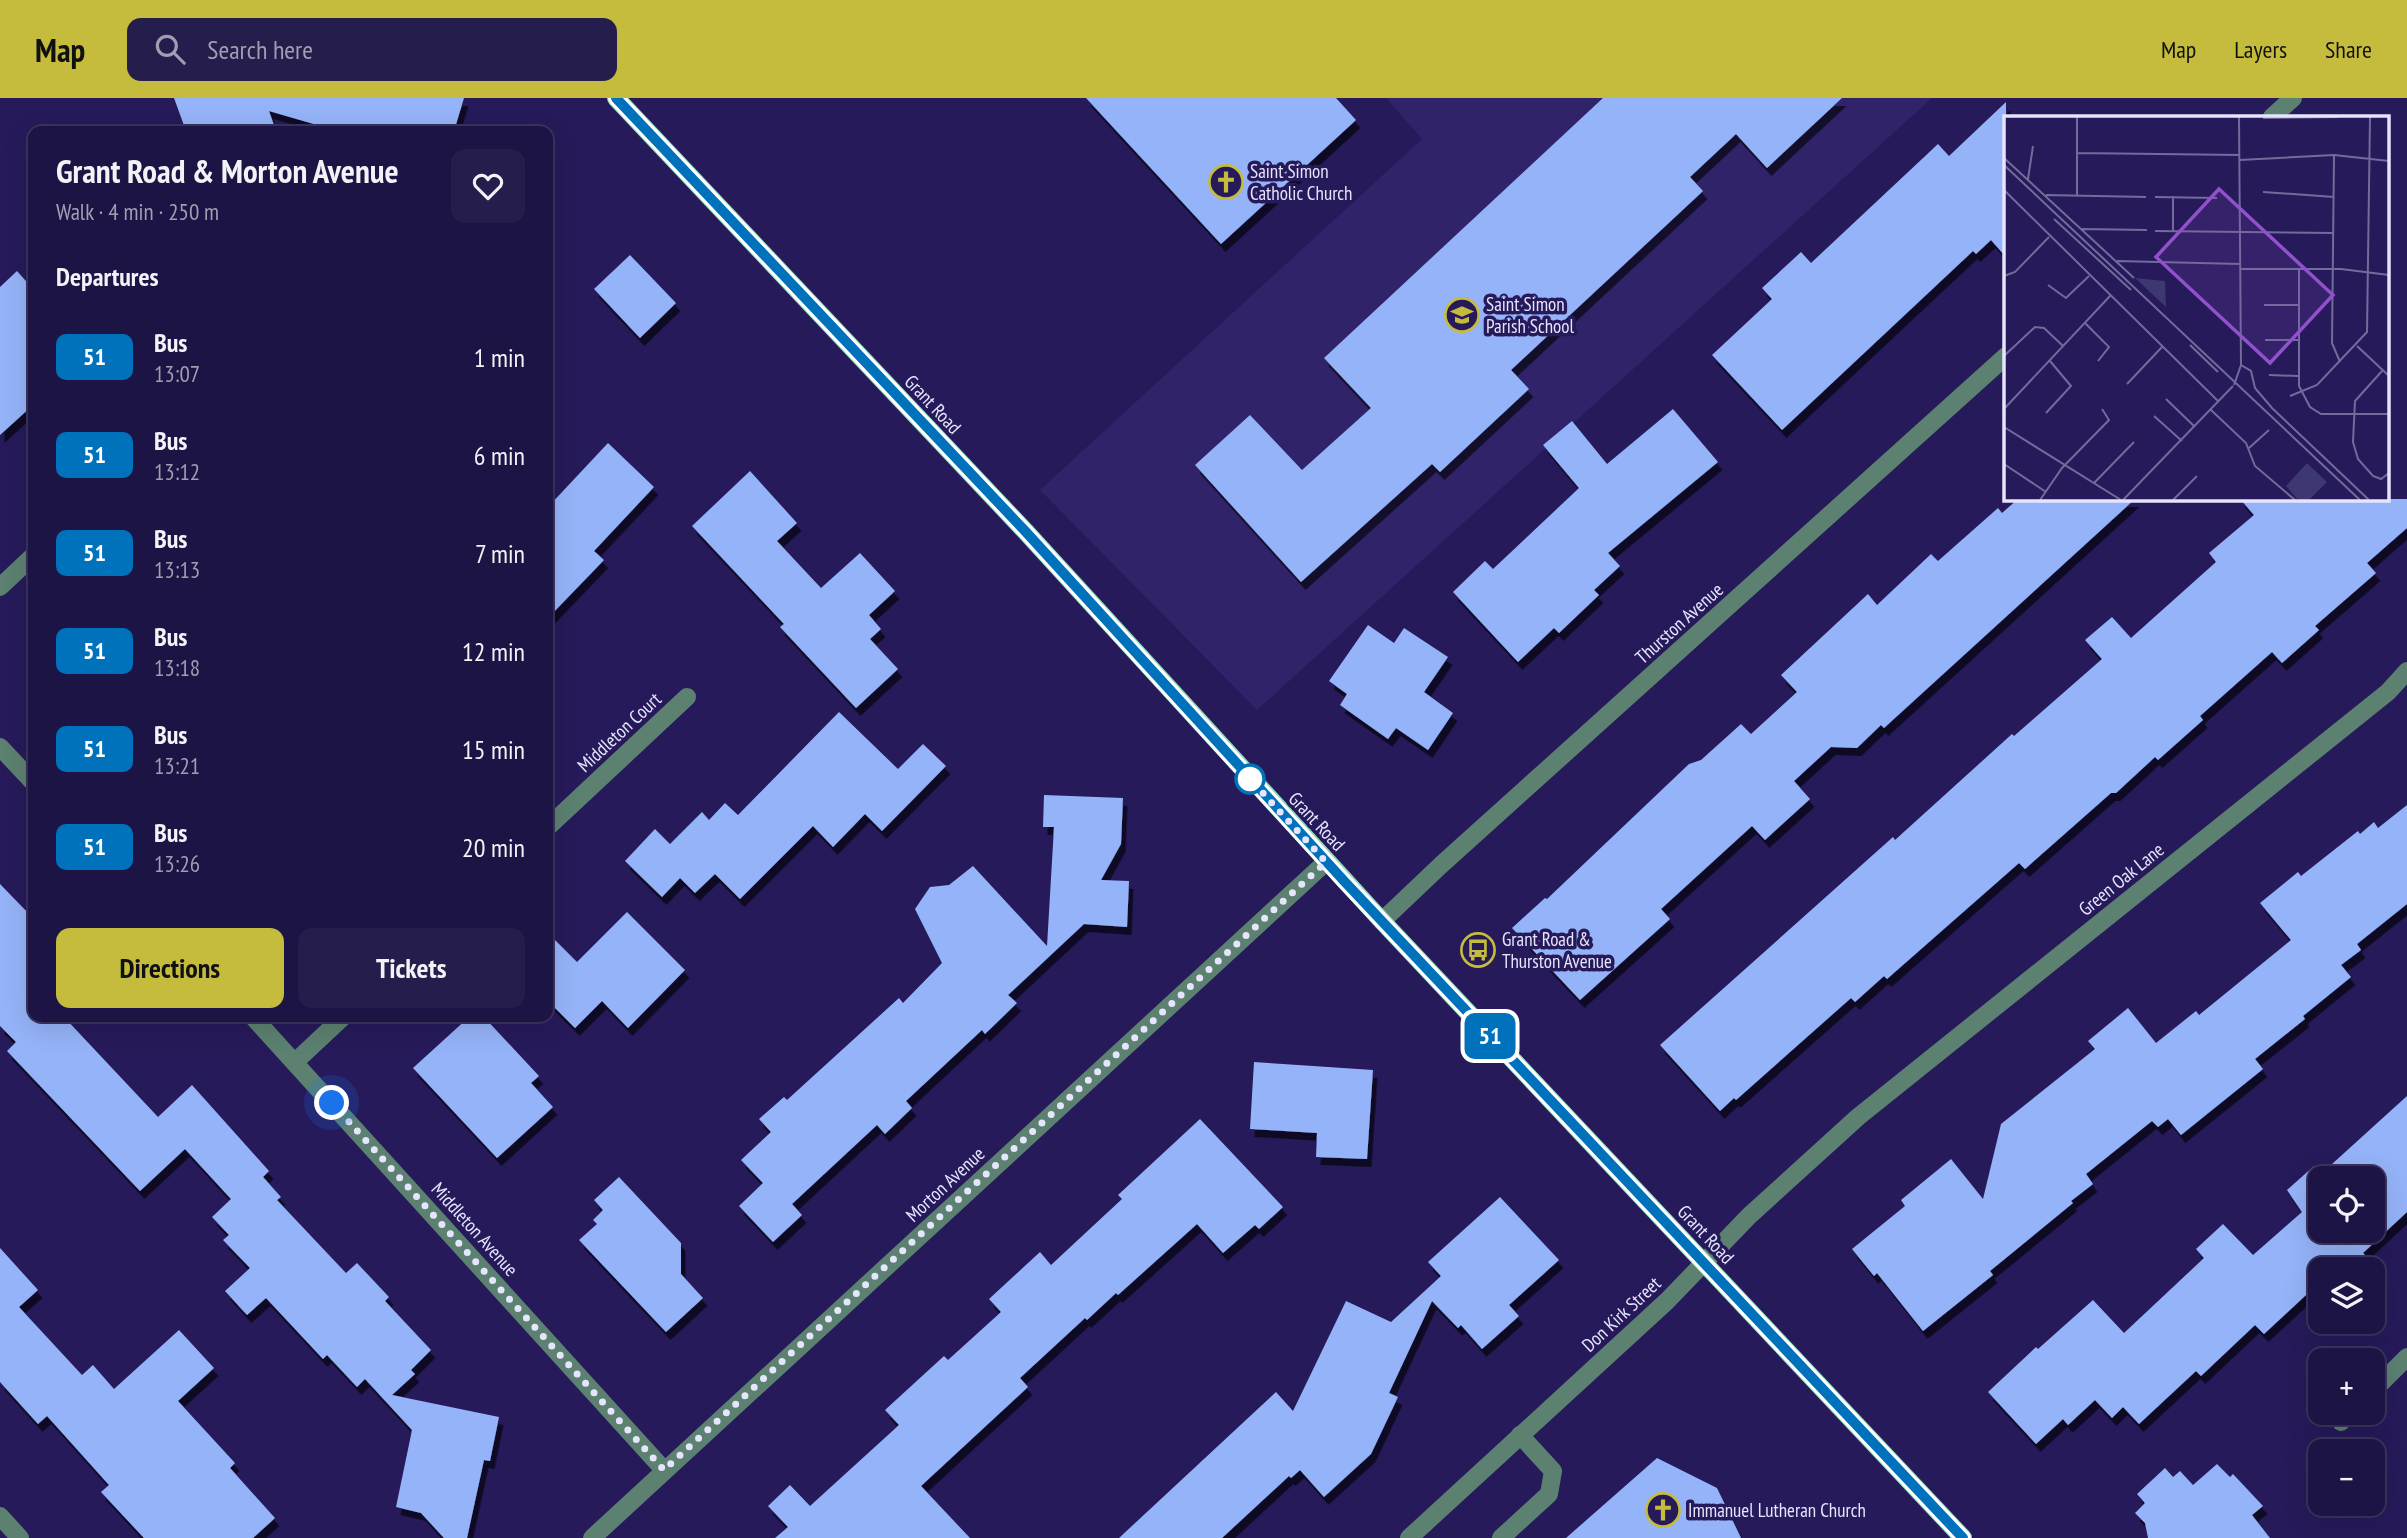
<!DOCTYPE html>
<html lang="en">
<head>
<meta charset="utf-8">
<style>
	body { margin:0; font-family:"PT Sans Narrow",sans-serif; background:#251d4b; color:#f1f3f6; height:100vh; display:flex; flex-direction:column; font-size:26px; white-space:nowrap }
	* { box-sizing:border-box; margin:0 }
	p { font-size:23px; color:#a09eb2 }
	.icon { flex:none; width:38px; height:38px; fill:none; stroke:currentColor; stroke-width:2; stroke-linecap:round; stroke-linejoin:round }
	.map { position:relative; flex:1; overflow:hidden }
	.drawer { position:absolute; left:28px; top:28px; width:525px; height:896px; display:flex; flex-direction:column; background:#1c1444; border-radius:14px; box-shadow:0 7px 28px #0002,0 0 0 2px #3a335d }
	.drawer>* { flex:none }
	.badge { padding:0 14px; border-radius:10px; font-size:24px; line-height:46px }
	.controls { position:absolute; left:2308px; top:1068px; display:grid; gap:14px }
	.controls a { display:grid; place-items:center; width:77px; height:77px; border-radius:14px; background:#1c1444; box-shadow:0 7px 28px #0002,0 0 0 2px #3a335d; font-size:35px }
	.you { position:absolute; width:35px; height:35px; margin:-18px; border:5px solid #fff; border-radius:50%; background:#1a73e8; box-shadow:0 0 0 10px #1a73e833 }
	.map>.badge { position:absolute; translate:-50% -50%; box-shadow:0 0 0 4px #fff }
	h2 { padding:0 28px; font-size:26px; line-height:63px }
	.round { display:grid; place-items:center; flex:none; width:74px; height:74px; border-radius:14px; background:#251d4b }
	.headline { display:flex; align-items:center; justify-content:space-between; height:119px; padding:0 28px }
	h1 { font-size:33px; font-weight:800; line-height:52px }
	.primary-button { display:flex; gap:14px; margin-top:auto; padding:14px 28px }
	.primary-button a { flex:1; height:80px; border-radius:14px; background:#c5bc3d; color:#111; font-size:28px; font-weight:800; line-height:80px; text-align:center }
	.primary-button a+a { background:#251d4b; color:#f1f3f6 }
	ul { padding:0; list-style:none }
	li { display:flex; align-items:center; gap:21px; height:98px; padding:0 28px }
	li div { flex:1 }
	li b { display:block; font-size:26px }
	li em { font-style:normal }
	li .badge { min-width:77px; font-weight:700; text-align:center }
	header { display:flex; align-items:center; gap:42px; box-sizing:border-box; height:98px; padding:0 35px; background:#c5bc3d; color:#111 }
	header strong { font-size:33px }
	nav { display:flex; gap:38px; margin-inline-start:auto; font-size:24px }
	.search { width:490px; height:63px; background:#251d4b; display:flex; align-items:center; gap:18px; box-sizing:border-box; padding:0 24px; border-radius:14px; color:#a09eb2; font-size:26px }
	.map>svg:first-child { display:block }
	.built { fill:#302369 }
	.building { fill:#95b3f8; fill-rule:evenodd; filter:url(#shadow) }
	.lines { fill:none; stroke-linecap:round; stroke-linejoin:round }
	.minor { stroke:#5c8170; stroke-width:18 }
	.major { stroke:#8bdab9; stroke-width:18 }
	.line-casing { stroke:#fff; stroke-width:16 }
	.line { stroke:#0072bc; stroke-width:10 }
	.walk { stroke:#e5e5fd; stroke-width:7; stroke-dasharray:0 12.6 }
	.stop-dot { fill:#fff; stroke:#0072bc; stroke-width:3.5 }
	.labels { text-anchor:middle; dominant-baseline:central; stroke-width:7; stroke-linejoin:round; paint-order:stroke }
	.poi-label { font-size:19px; fill:#e5e5fd; stroke:#261a5a; text-anchor:start }
	.street-label { font-size:19px; fill:#e5e5fd; stroke:#261a5a }
	.inset-road { fill:none; stroke:#726b9b; stroke-width:2 }
	.view { fill:#9051cb; fill-opacity:0.15; stroke:#9051cb; stroke-width:3.5 }
	.inset-edge { fill:none; stroke:#e5e5fd; stroke-width:3.5 }
</style>
</head>
<body>
<header>
<strong>Map</strong>
<div class="search"><svg class="icon" aria-label="search" viewBox="0 0 24 24"><circle cx="10" cy="10" r="6"/><path d="M15 15l6 6"/></svg>Search here</div>
<nav><a>Map</a><a>Layers</a><a>Share</a></nav>
</header>
<div class="map">
<svg width="2407" height="1440" viewBox="0 0 2407 1440">
	<defs>
		<filter id="shadow"><feDropShadow dx="4.5" dy="8" stdDeviation="0" flood-color="#0009"/></filter>
	</defs>
	<rect width="100%" height="100%" fill="#261a5a"/>
	<polygon class="built" points="1386,0 1932,0 1257,612 1040,392 1422,41"/>
	<g class="building">
		<polygon points="174,0 464,0 454,33 338,33 269,13 276,33 186,33"/>
		<polygon points="1086,0 1336,0 1356,22 1221,146"/>
		<polygon points="1603,0 1842,0 1767,70 1736,36 1690,79 1703,93 1511,272 1529,291 1440,374 1432,366 1301,484 1195,367 1250,317 1302,372 1371,310 1324,260"/>
		<polygon points="2006,4 2006,159 1991,142 1976,156 1973,153 1782,332 1712,257 1772,201 1762,190 1801,154 1811,165 1938,46 1949,58"/>
		<polygon points="630,157 676,205 640,240 594,191"/>
		<polygon points="17,173 33,191 33,307 0,337 0,189"/>
		<polygon points="1673,311 1718,364 1608,455 1620,468 1594,492 1599,497 1559,535 1554,530 1518,564 1453,494 1485,463 1493,471 1579,390 1543,347 1572,323 1607,366"/>
		<polygon points="608,345 654,389 594,453 604,462 548,520 548,409"/>
		<polygon points="750,373 797,425 777,443 821,490 860,455 895,493 869,517 881,531 870,541 898,571 856,610 780,529 784,526 692,428"/>
		<polygon points="2018,401 2135,401 1884,630 1881,627 1857,650 1831,649 1794,683 1810,701 1765,742 1752,728 1661,811 1670,821 1580,902 1512,830 1545,800 1547,801 1689,666 1701,662 1741,626 1751,636 1797,594 1781,577 1868,496 1877,507 1931,456 1938,463 1998,410 2002,415"/>
		<polygon points="2240,401 2407,401 2407,430 2367,465 2376,475 2315,528 2319,532 2282,565 2272,554 2200,618 2203,622 2158,662 2155,659 2116,695 2111,695 2025,771 2019,765 1887,881 1884,878 1855,904 1851,900 1736,1002 1734,1000 1720,1013 1660,947 1893,739 1895,742 2012,636 2014,638 2102,561 2085,542 2112,519 2131,540 2216,464 2209,455 2254,417"/>
		<polygon points="1368,527 1394,545 1404,530 1448,559 1424,594 1453,615 1428,652 1396,630 1388,641 1340,607 1347,596 1329,583"/>
		<polygon points="839,614 898,671 923,646 946,668 882,733 865,716 833,749 813,728 740,801 715,776 695,795 680,780 662,799 625,763 655,731 670,746 702,714 709,722 725,705 738,717"/>
		<polygon points="1044,697 1123,700 1121,746 1101,782 1129,783 1127,829 1084,826 1008,897 1017,905 985,936 982,932 906,1003 912,1010 885,1036 877,1027 792,1106 802,1117 773,1144 739,1108 763,1085 741,1062 771,1034 759,1021 784,999 787,1002 899,900 903,905 942,865 915,811 930,789 949,787 973,768 1047,848 1054,729 1043,729"/>
		<polygon points="2407,707 2407,806 2357,846 2361,852 2341,867 2351,879 2303,918 2305,921 2255,961 2263,971 2181,1037 2168,1021 2158,1029 2152,1023 2086,1076 2093,1086 2071,1103 2073,1105 1990,1173 1993,1177 1923,1233 1877,1175 1874,1178 1852,1151 1905,1108 1901,1102 1951,1061 1983,1101 2001,1026 2095,951 2088,943 2128,910 2156,945 2196,913 2199,917 2291,842 2260,805 2298,774 2301,778 2358,733 2360,736 2374,724 2378,730"/>
		<polygon points="0,786 33,820 33,919 64,919 158,1019 192,987 269,1073 263,1079 281,1099 277,1102 346,1175 357,1165 389,1199 385,1203 431,1252 411,1272 415,1276 392,1297 499,1319 490,1363 484,1362 467,1440 444,1440 421,1415 396,1409 412,1332 365,1281 357,1289 327,1257 323,1261 266,1200 247,1217 225,1193 250,1170 223,1142 229,1137 212,1119 231,1101 185,1051 140,1093 7,953 16,944 0,928"/>
		<polygon points="627,814 685,872 628,930 602,903 575,930 548,903 548,835 577,864"/>
		<polygon points="469,919 484,919 539,978 531,985 553,1009 497,1060 413,970"/>
		<polygon points="1254,964 1373,972 1367,1061 1316,1059 1317,1035 1250,1031"/>
		<path d="M2407,998V1114L2363,1155L2378,1171H2320V1184L2264,1236L2255,1227L2201,1278L2196,1273L2139,1326L2123,1309L2112,1320L2095,1302L2068,1327L2063,1321L2036,1346L1988,1294L2036,1249L2038,1251L2093,1202L2124,1235L2204,1160L2196,1151L2223,1126L2253,1157L2302,1114L2287,1092L2314,1068L2321,1076ZM2320,1080H2373V1132H2320Z"/>
		<polygon points="1200,1021 1283,1109 1259,1131 1255,1127 1223,1155 1197,1126 1118,1197 1116,1195 1087,1222 1085,1220 1020,1280 1028,1289 921,1388 970,1440 775,1440 788,1429 768,1408 790,1387 810,1408 899,1327 885,1312 944,1258 948,1262 1001,1214 989,1201 1040,1154 1051,1167 1122,1101 1118,1097"/>
		<polygon points="619,1079 681,1145 681,1176 703,1200 666,1234 579,1142 597,1126 593,1122 603,1112 594,1102"/>
		<polygon points="1500,1099 1559,1162 1509,1207 1519,1218 1482,1251 1461,1227 1458,1230 1432,1203 1389,1295 1398,1299 1371,1356 1324,1399 1300,1372 1291,1380 1289,1378 1222,1440 1119,1440 1276,1294 1293,1313 1346,1203 1391,1224 1441,1178 1428,1164"/>
		<polygon points="0,1150 38,1192 19,1209 82,1277 93,1267 114,1291 179,1232 214,1270 178,1303 235,1365 230,1370 275,1420 253,1440 144,1440 101,1394 109,1387 47,1318 38,1326 0,1284"/>
		<polygon points="1657,1360 1717,1390 1741,1440 1566,1440"/>
		<polygon points="2217,1366 2230,1379 2233,1376 2263,1408 2252,1417 2270,1440 2148,1440 2145,1425 2135,1415 2145,1405 2137,1396 2165,1370 2173,1379 2180,1373 2193,1387"/>
	</g>
	<g class="lines">
		<g class="minor">
			<polyline points="2272,19 2293,0"/>
			<polyline points="0,489 33,458"/>
			<polyline points="0,649 33,684"/>
			<polyline points="548,729 687,599"/>
			<polyline points="1382,823 1441,767 2006,258"/>
			<polyline points="253,919 664,1372"/>
			<polyline points="295,964 343,919"/>
			<polyline points="2373,1293 2407,1259"/>
			<polyline points="2341,1324 2351,1314"/>
			<polyline points="0,1418 20,1440"/>
			<polyline points="592,1440 1326,764"/>
			<polyline points="1409,1440 1667,1203 1749,1118 1858,1019 2388,594 2407,573"/>
			<polyline points="1501,1440 1549,1396 1553,1373 1520,1337"/>
		</g>
		<polyline class="major" points="616,0 1026,434 1382,823 1963,1440"/>
	</g>
	<g class="lines">
		<g class="line-casing">
			<polyline id="line" points="616,0 1026,434 1345,784 1963,1440"/>
		</g>
		<use href="#line" class="line"/>
		<polyline class="walk" points="332,1005 664,1372 1326,764 1250,681"/>
	</g>
	<defs>
		<g id="church-ring" transform="scale(1.75)"><circle r="9.5" fill="#261a5a" stroke="#c5bc3d" stroke-width="1.5"/><path d="M-1.2-6h2.4v3.5h3.3v2.4h-3.3V6h-2.4V-.1h-3.3v-2.4h3.3Z" fill="#c5bc3d"/></g>
		<g id="school-ring" transform="scale(1.75)"><circle r="9.5" fill="#261a5a" stroke="#c5bc3d" stroke-width="1.5"/><path d="M0-5L7-2L0 1L-7-2ZM-4 1L0 2.5L4 1V4Q0 6-4 4Z" fill="#c5bc3d"/></g>
		<g id="bus-ring" transform="scale(1.75)"><circle r="9.5" fill="#261a5a" stroke="#c5bc3d" stroke-width="1.5"/><path d="M-5-6H5V4H4V6H2V4H-2V6H-4V4H-5ZM-3.5-4V0h7V-4ZM-3.5 1.2v1.5H-2V1.2ZM2 1.2v1.5H3.5V1.2Z" fill="#c5bc3d"/></g>
	</defs>
	<g fill-rule="evenodd">
		<use href="#church-ring" x="1226" y="84"/>
		<use href="#school-ring" x="1462" y="217"/>
		<use href="#bus-ring" x="1478" y="852"/>
		<use href="#church-ring" x="1663" y="1412"/>
	</g>
	<circle class="stop-dot" cx="1250" cy="681" r="14"/>
	<g class="labels">
		<g class="poi-label">
			<text x="1250" y="73">Saint Simon<tspan x="1250" dy="22">Catholic Church</tspan></text>
			<text x="1486" y="206">Saint Simon<tspan x="1486" dy="22">Parish School</tspan></text>
			<text x="1502" y="841">Grant Road &amp;<tspan x="1502" dy="22">Thurston Avenue</tspan></text>
			<text x="1688" y="1412">Immanuel Lutheran Church</text>
		</g>
		<g class="street-label">
			<text transform="translate(933 306) rotate(47)">Grant Road</text>
			<text transform="translate(1679 525) rotate(-42)">Thurston Avenue</text>
			<text transform="translate(619 634) rotate(-43)">Middleton Court</text>
			<text transform="translate(1317 723) rotate(47)">Grant Road</text>
			<text transform="translate(2121 781) rotate(-39)">Green Oak Lane</text>
			<text transform="translate(945 1086) rotate(-43)">Morton Avenue</text>
			<text transform="translate(475 1131) rotate(48)">Middleton Avenue</text>
			<text transform="translate(1706 1136) rotate(47)">Grant Road</text>
			<text transform="translate(1621 1216) rotate(-43)">Don Kirk Street</text>
		</g>
	</g>
	<g transform="translate(2004 18)">
		<rect width="385" height="385" fill="#261a5a"/>
		<path d="M131,162L161,165L162,191ZM303,347L323,366L305,384H294L282,370Z" fill="#3d3772"/>
		<path class="inset-road" d="M259,2L334,1M73,37L236,39M330,39L328,227L336,246M0,42L130,162M236,44L330,39L385,45M0,49L356,384M24,63L29,30M0,74L215,286M259,76L330,81M42,79L142,81M73,80V1M169,80V116M151,81L213,82M50,103L127,174M78,113L143,114M151,115L330,117M113,145L237,148M237,153H337L385,159M295,153V270L306,291L317,298H385M0,160L11,156L45,121M44,169L62,182L85,160M260,189H294M81,207L105,231L94,245M261,224H294M186,229L214,256M353,230L385,260M0,240L31,211L40,212L59,230M237,249L247,255L251,272L268,292L365,384M378,255L351,285L349,326L354,343L369,360L377,363L385,357M265,259L294,260M123,268L158,231M230,269L237,249L235,1M286,280L313,269L363,216L366,1M162,283L191,311M0,293L106,180M207,294L242,327L251,350L291,384M42,297L67,270L46,245M150,300L178,325M0,311L117,384M245,332L265,314M0,348L42,376M90,367L130,326M36,384L58,352L105,304L98,293M119,384L229,270M169,384L193,360"/>
		<path class="view" d="M215,73L329,179L266,247L152,141Z"/>
		<rect width="385" height="385" class="inset-edge"/>
	</g>
</svg>
<div class="controls">
<a><svg class="icon" aria-label="locate" viewBox="0 0 24 24"><circle cx="12" cy="12" r="6"/><path d="M12 2v4M12 18v4M2 12h4M18 12h4"/></svg></a>
<a><svg class="icon" aria-label="layers" viewBox="0 0 24 24"><path d="M12 4l9 5-9 5-9-5zM3 14l9 5 9-5"/></svg></a>
<a>+</a>
<a>−</a>
</div>
<div class="you" style="left:332px;top:1005px"></div>
<b class="badge" style="left:1490px;top:938px;background:#0072bc;color:#fff">51</b>
<section class="drawer">
<div class="headline"><div><h1>Grant Road &amp; Morton Avenue</h1><p>Walk · 4 min · 250 m</p></div><a class="round"><svg class="icon" aria-label="heart" viewBox="0 0 24 24"><path d="M12 20l-8-8c-3-5 5-10 8-4 3-6 11-1 8 4z"/></svg></a></div>
<h2>Departures</h2>
<ul>
<li><span class="badge" style="background:#0072bc;color:#fff">51</span><div><b>Bus</b><p>13:07</p></div><em>1 min</em></li>
<li><span class="badge" style="background:#0072bc;color:#fff">51</span><div><b>Bus</b><p>13:12</p></div><em>6 min</em></li>
<li><span class="badge" style="background:#0072bc;color:#fff">51</span><div><b>Bus</b><p>13:13</p></div><em>7 min</em></li>
<li><span class="badge" style="background:#0072bc;color:#fff">51</span><div><b>Bus</b><p>13:18</p></div><em>12 min</em></li>
<li><span class="badge" style="background:#0072bc;color:#fff">51</span><div><b>Bus</b><p>13:21</p></div><em>15 min</em></li>
<li><span class="badge" style="background:#0072bc;color:#fff">51</span><div><b>Bus</b><p>13:26</p></div><em>20 min</em></li>
</ul>
<div class="primary-button"><a>Directions</a><a>Tickets</a></div>
</section>
</div>
</body>
</html>
